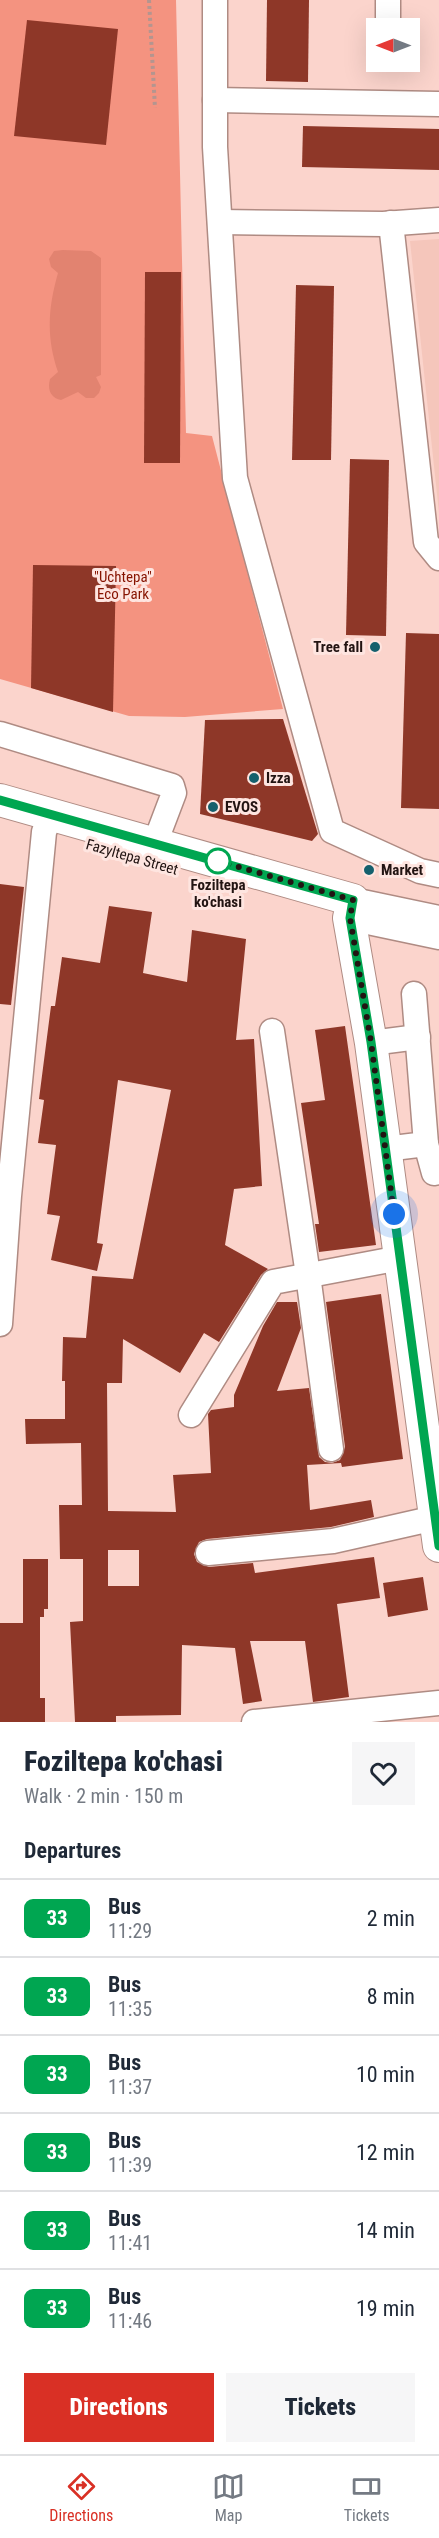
<!DOCTYPE html>
<html lang="en">
<head>
<meta charset="utf-8">
<style>
	body { margin:0; font-family:"Roboto Condensed",sans-serif; background:#f6f6f7; color:#1f2937; height:100vh; display:flex; flex-direction:column; font-size:22px; white-space:nowrap }
	* { box-sizing:border-box; margin:0 }
	p { font-size:20px; color:#747a83 }
	.icon { flex:none; width:33px; height:33px; fill:none; stroke:currentColor; stroke-width:2; stroke-linecap:round; stroke-linejoin:round }
	.map { position:relative; height:1722px; overflow:hidden }
	.details { display:flex; flex-direction:column; background:#fff; flex:1 }
	.details>* { flex:none }
	.badge { padding:0 12px; border-radius:9px; font-size:21px; line-height:39px }
	.needle { width:39px; rotate:270deg }
	.tools { position:absolute; left:366px; top:18px; display:grid; gap:12px }
	.tools a { display:grid; place-items:center; width:54px; height:54px; border-radius:0px; background:#fff; box-shadow:0 6px 24px #0002; font-size:30px }
	.you { position:absolute; width:30px; height:30px; margin:-15px; border:4px solid #fff; border-radius:50%; background:#1a73e8; box-shadow:0 0 0 9px #1a73e833 }
	.map>.badge { position:absolute; translate:-50% -50%; box-shadow:0 0 0 3px #fff }
	h2 { padding:0 24px; font-size:22px; line-height:54px }
	.round { display:grid; place-items:center; flex:none; width:63px; height:63px; border-radius:0px; background:#f6f6f7 }
	.head { display:flex; align-items:center; justify-content:space-between; height:102px; padding:0 24px }
	h1 { font-size:28px; font-weight:800; line-height:45px }
	.cta { display:flex; gap:12px; margin-top:auto; padding:12px 24px }
	.cta a { flex:1; height:69px; border-radius:0px; background:#d93025; color:#fff; font-size:24px; font-weight:800; line-height:69px; text-align:center }
	.cta a+a { background:#f6f6f7; color:#1f2937 }
	ul { padding:0; list-style:none }
	li { display:flex; align-items:center; gap:18px; height:78px; padding:0 24px; border-top:2px solid #e0e1e3 }
	li div { flex:1 }
	li b { display:block; font-size:22px }
	li em { font-style:normal }
	li .badge { min-width:66px; font-weight:700; text-align:center }
	.tabs { display:flex; justify-content:space-around; align-items:center; height:84px; border-top:2px solid #e0e1e3; background:#fff; font-size:16px; color:#747a83 }
	.tabs a { display:grid; justify-items:center; gap:3px }
	.tabs .on { color:#d93025 }
	.map>svg:first-child { display:block }
	.built { fill:#f5c6bb }
	.forest { fill:#f49380 }
	.water { fill:#e28370 }
	.building { fill:#8e3728; fill-rule:evenodd }
	.lines { fill:none; stroke-linecap:round; stroke-linejoin:round }
	.minor-casing { stroke:#af8b83; stroke-width:27 }
	.major-casing { stroke:#af8b83; stroke-width:34 }
	.path { stroke:#b4958f; stroke-width:4; stroke-dasharray:3 3; stroke-linecap:butt }
	.minor { stroke:#fff; stroke-width:24 }
	.major { stroke:#fff; stroke-width:32 }
	.line-casing { stroke:#fff; stroke-width:14 }
	.line { stroke:#00a651; stroke-width:9 }
	.walk { stroke:#221412; stroke-width:6; stroke-dasharray:0 10.8 }
	.poi-dot { fill:#15606d; stroke:#fee5e0; stroke-width:2 }
	.stop-dot { fill:#fff; stroke:#00a651; stroke-width:3 }
	.labels { text-anchor:middle; dominant-baseline:central; stroke-width:6; stroke-linejoin:round; paint-order:stroke }
	.park-label { font-size:15px; fill:#861300; stroke:#fee5e0 }
	.poi-label { font-size:15px; font-weight:bold; fill:#221412; stroke:#fee5e0; text-anchor:start }
	.street-label { font-size:15px; fill:#221412; stroke:#fee5e0 }
	.stop-label { font-size:15px; font-weight:bold; fill:#221412; stroke:#fee5e0 }
</style>
</head>
<body>
<div class="map">
<svg width="439" height="1722" viewBox="0 0 439 1722">
	<rect width="100%" height="100%" fill="#fbd4cc"/>
	<polygon class="built" points="439,239 439,513 410,241"/>
	<polygon class="forest" points="0,0 176,0 186,433 212,436 283,709 185,717 129,716 0,679"/>
	<path class="water" d="M63,250L91,251L101,258V375L96,377L101,387L99,393L94,398H86L78,392L61,400C51,398 47,390 50,379L58,372C46,337 48,308 58,273L51,267L49,259L54,251Z"/>
	<g class="building">
		<polygon points="267,0 309,0 308,82 266,81"/>
		<polygon points="27,20 118,29 106,145 14,136"/>
		<polygon points="303,126 439,129 439,170 302,167"/>
		<polygon points="145,272 181,272 180,463 144,463"/>
		<polygon points="296,285 334,286 331,460 292,460"/>
		<polygon points="350,459 389,460 386,636 346,635"/>
		<polygon points="33,565 116,566 113,712 31,688"/>
		<polygon points="406,633 439,634 439,809 401,808"/>
		<polygon points="283,719 318,834 312,841 200,814 205,720"/>
		<polygon points="0,884 24,887 11,1005 0,1004"/>
		<path d="M109,906L152,912L143,973L187,982L192,930L246,939L236,1040L254,1039L262,1186L234,1189L225,1245L268,1269L261,1275L219,1342L204,1333L180,1373L123,1339L122,1383H107L108,1511L176,1512L173,1475L211,1473L208,1414L211,1410L234,1407V1395L263,1326L277,1302H297L301,1328L277,1391L309,1388L319,1457L325,1462L332,1463L340,1460L345,1447L326,1302L381,1294L403,1459L342,1467L341,1463L307,1465L310,1510L371,1500L374,1517L331,1527L207,1539L199,1542L194,1554L197,1562L209,1567L253,1563L255,1573L374,1557L380,1598L337,1604L349,1697L313,1702L305,1641H250L262,1701L243,1704L235,1648L182,1645L181,1715L116,1716V1722H75L70,1622L83,1621V1559H60L59,1505H82L81,1443L26,1444L25,1419H65V1381H62L63,1337L86,1338L92,1276L133,1279L171,1090L118,1080L97,1243L103,1244L97,1271L51,1260L60,1216L47,1214L56,1145L38,1143L44,1100L39,1099L51,1006H55L62,957L100,963ZM108,1550H139V1586H108Z"/>
		<polygon points="345,1026 376,1245 319,1252 315,1224 319,1224 301,1103 325,1100 315,1030"/>
		<polygon points="23,1559 48,1559 48,1609 44,1609 44,1617 40,1617 40,1698 45,1698 45,1722 0,1722 0,1623 23,1623"/>
		<polygon points="423,1577 428,1610 388,1617 383,1583"/>
	</g>
	<g class="lines">
		<g class="minor-casing">
			<g id="minor">
				<polyline points="215,0 215,147 235,478 332,831 420,871 439,875"/>
				<polyline points="388,28 388,0"/>
				<polyline points="215,100 439,104"/>
				<polyline points="220,222 383,224 439,220"/>
				<polyline points="391,223 426,542 439,558"/>
				<polyline points="0,734 172,786 174,793 155,843"/>
				<polyline points="353,900 439,918"/>
				<polyline points="349,918 439,937"/>
				<polyline points="272,1031 308,1275 331,1449"/>
				<polyline points="371,1043 418,1037"/>
				<polyline points="426,1144 434,1173 439,1172"/>
				<polyline points="385,1149 426,1144 414,994"/>
				<polyline points="0,1324 9,1196 44,832 51,813"/>
				<polyline points="191,1415 273,1282 400,1258"/>
				<polyline points="208,1553 333,1541 435,1518"/>
				<polyline points="254,1722 439,1703"/>
			</g>
		</g>
		<g class="major-casing">
			<polyline id="major" points="0,800 353,900 349,918 371,1043 439,1546"/>
		</g>
		<polyline class="path" points="149,0 155,108"/>
		<use href="#minor" class="minor"/>
		<use href="#major" class="major"/>
	</g>
	<g class="lines">
		<g class="line-casing">
			<polyline id="line" points="0,800 353,900 350,918 371,1042 439,1546"/>
		</g>
		<use href="#line" class="line"/>
		<polyline class="walk" points="218,861 353,900 350,918 371,1042 394,1214"/>
	</g>
	<g class="poi-dot">
		<circle cx="375" cy="647" r="6"/>
		<circle cx="254" cy="778" r="6"/>
		<circle cx="213" cy="807" r="6"/>
		<circle cx="369" cy="870" r="6"/>
	</g>
	<circle class="stop-dot" cx="218" cy="861" r="12"/>
	<g class="labels">
		<g class="park-label">
			<text x="123" y="577">"Uchtepa"<tspan x="123" dy="17">Eco Park</tspan></text>
		</g>
		<g class="poi-label">
			<text x="363" y="647" text-anchor="end">Tree fall</text>
			<text x="266" y="778">Izza</text>
			<text x="225" y="807">EVOS</text>
			<text x="381" y="870">Market</text>
		</g>
		<g class="street-label">
			<text transform="translate(132 857) rotate(16)">Fazyltepa Street</text>
		</g>
		<g class="stop-label">
			<text x="218" y="885">Foziltepa<tspan x="218" dy="17">ko'chasi</tspan></text>
		</g>
	</g>
</svg>
<div class="tools">
<a><svg class="needle" viewBox="-14 -14 28 28"><path d="M0-13l5 13h-10z" fill="#e53935"/><path d="M0 13l5-13h-10z" fill="#747a83"/></svg></a>
</div>
<div class="you" style="left:394px;top:1214px"></div>
</div>
<section class="details">
<div class="head"><div><h1>Foziltepa ko'chasi</h1><p>Walk · 2 min · 150 m</p></div><a class="round"><svg class="icon" aria-label="heart" viewBox="0 0 24 24"><path d="M12 20l-8-8c-3-5 5-10 8-4 3-6 11-1 8 4z"/></svg></a></div>
<h2>Departures</h2>
<ul>
<li><span class="badge" style="background:#00a651;color:#fff">33</span><div><b>Bus</b><p>11:29</p></div><em>2 min</em></li>
<li><span class="badge" style="background:#00a651;color:#fff">33</span><div><b>Bus</b><p>11:35</p></div><em>8 min</em></li>
<li><span class="badge" style="background:#00a651;color:#fff">33</span><div><b>Bus</b><p>11:37</p></div><em>10 min</em></li>
<li><span class="badge" style="background:#00a651;color:#fff">33</span><div><b>Bus</b><p>11:39</p></div><em>12 min</em></li>
<li><span class="badge" style="background:#00a651;color:#fff">33</span><div><b>Bus</b><p>11:41</p></div><em>14 min</em></li>
<li><span class="badge" style="background:#00a651;color:#fff">33</span><div><b>Bus</b><p>11:46</p></div><em>19 min</em></li>
</ul>
<div class="cta"><a>Directions</a><a>Tickets</a></div>
</section>
<nav class="tabs">
<a class="on"><svg class="icon" aria-label="directions" viewBox="0 0 24 24"><path d="M12 3l9 9-9 9-9-9zM9 14v-3h6M13 9l2 2-2 2"/></svg>Directions</a>
<a><svg class="icon" aria-label="map" viewBox="0 0 24 24"><path d="M3 6l6-2 6 2 6-2v14l-6 2-6-2-6 2zM9 4v14M15 6v14"/></svg>Map</a>
<a><svg class="icon" aria-label="tickets" viewBox="0 0 24 24"><path d="M3 7h18v10H3zM15 7v10"/></svg>Tickets</a>
</nav>
</body>
</html>
